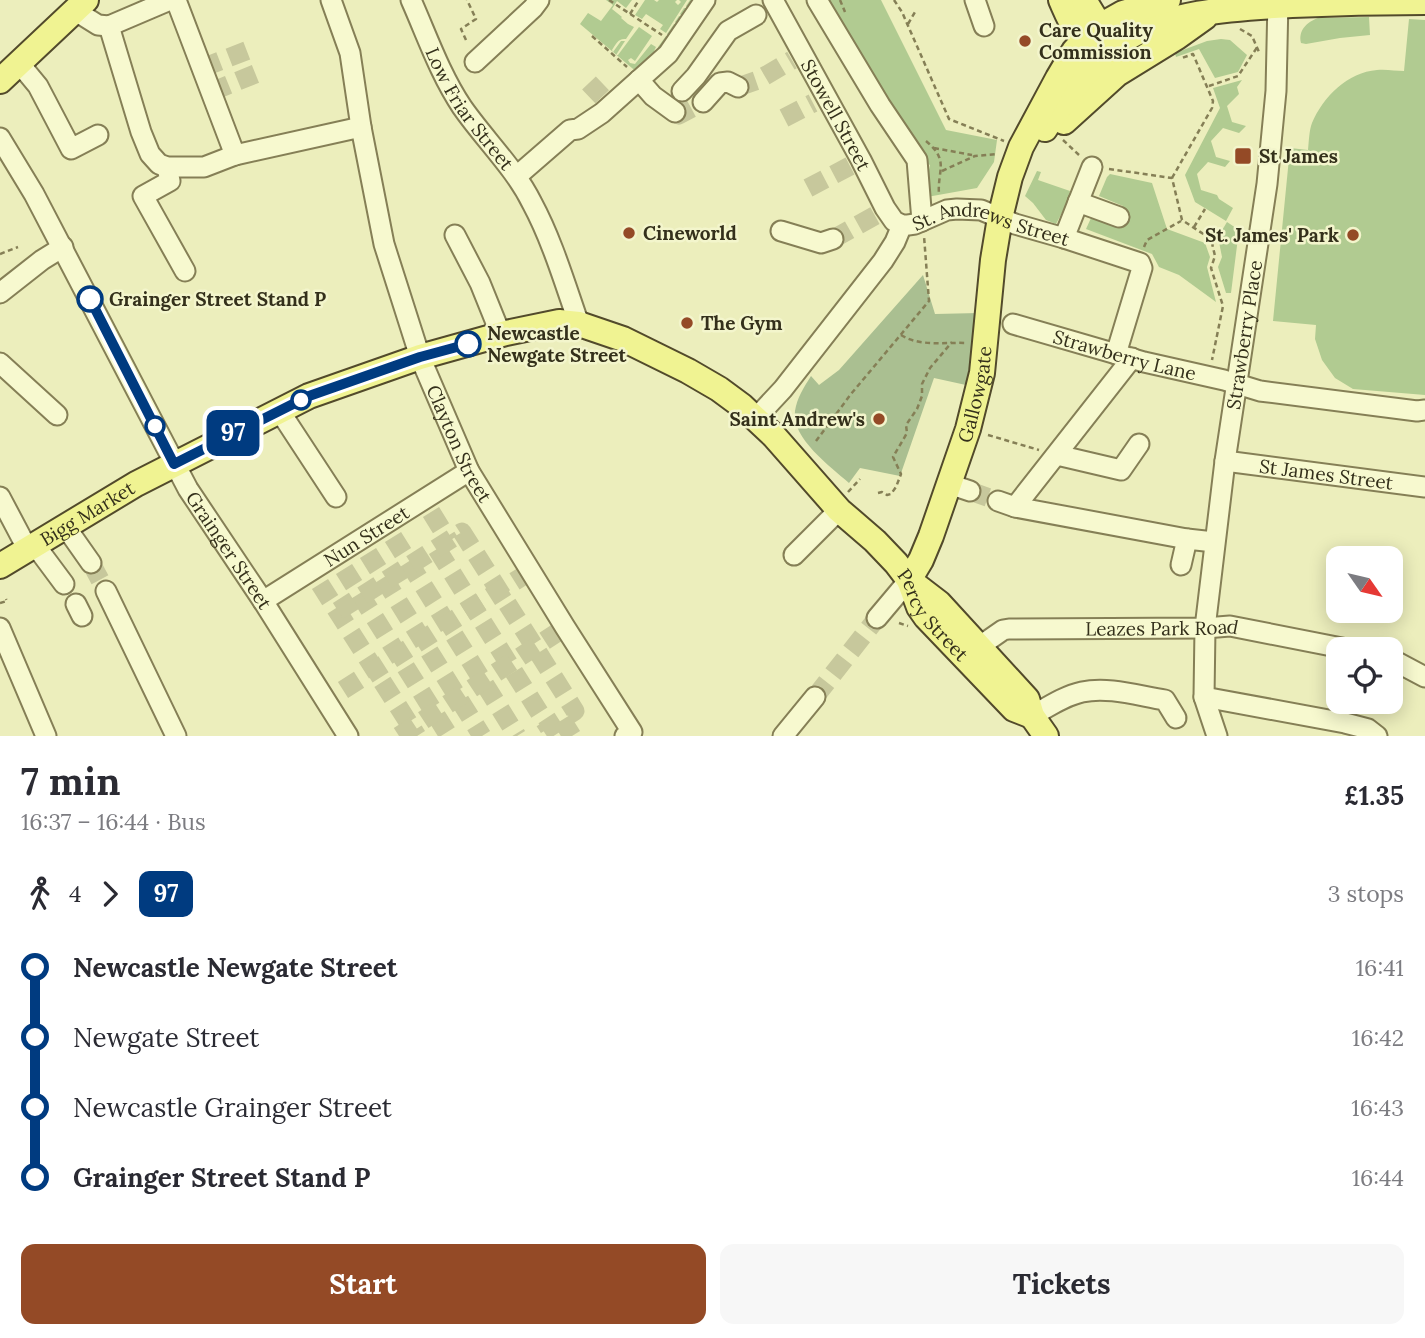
<!DOCTYPE html>
<html lang="en">
<head>
<meta charset="utf-8">
<style>
	body { margin:0; font-family:Lora,serif; background:#f7f7f7; color:#2b2b33; height:100vh; display:flex; flex-direction:column; font-size:26px; white-space:nowrap }
	* { box-sizing:border-box; margin:0 }
	p { font-size:23px; color:#7c7c81 }
	.icon { flex:none; width:38px; height:38px; fill:none; stroke:currentColor; stroke-width:2; stroke-linecap:round; stroke-linejoin:round }
	.map { position:relative; height:736px; overflow:hidden }
	.details { display:flex; flex-direction:column; background:#fff; flex:1 }
	.details>* { flex:none }
	.badge { padding:0 14px; border-radius:10px; font-size:24px; line-height:46px }
	.needle { width:46px; rotate:124deg }
	.buttons { position:absolute; left:1326px; top:546px; display:grid; gap:14px }
	.buttons a { display:grid; place-items:center; width:77px; height:77px; border-radius:14px; background:#fff; box-shadow:0 4px 18px #0003; font-size:35px }
	.map>.badge { position:absolute; translate:-50% -50%; box-shadow:0 0 0 4px #fff }
	.legs { display:flex; align-items:center; gap:10px; height:77px; padding:0 21px; font-size:23px }
	.legs p { margin-inline-start:auto }
	.head { display:flex; align-items:center; justify-content:space-between; height:119px; padding:0 21px }
	h1 { font-size:38px; font-weight:800; line-height:52px }
	.action { display:flex; gap:14px; margin-top:auto; padding:14px 21px }
	.action a { flex:1; height:80px; border-radius:14px; background:#944a26; color:#fff; font-size:28px; font-weight:800; line-height:80px; text-align:center }
	.action a+a { background:#f7f7f7; color:#2b2b33 }
	ul { padding:0 21px; list-style:none }
	li { display:flex; align-items:center; gap:24px; height:70px; font-size:26px }
	li i { display:grid; place-items:center; width:10px; height:100%; margin:0 9px; background:currentColor }
	li i::after { content:''; width:18px; height:18px; margin:-9px; border:5px solid; border-radius:50%; background:#fff }
	li p { margin-inline-start:auto }
	li:first-child i { background:linear-gradient(#0000 50%,currentColor 0) }
	li:last-child i { background:linear-gradient(currentColor 50%,#0000 0) }
	.map>svg:first-child { display:block }
	.green { fill:#b1cb91 }
	.cemetery { fill:#aabf91 }
	.lines { fill:none; stroke-linecap:round; stroke-linejoin:round }
	.minor-tunnel { stroke:#c7c89c; stroke-width:19; stroke-dasharray:19 10; stroke-linecap:butt }
	.minor-casing { stroke:#857f56; stroke-width:23 }
	.major-casing { stroke:#524a2b; stroke-width:28 }
	.path { stroke:#857f56; stroke-width:2.5; stroke-dasharray:5 3.5; stroke-linecap:butt }
	.minor { stroke:#f7f9cf; stroke-width:19 }
	.major { stroke:#f0f392; stroke-width:24 }
	.line-1-casing { stroke:#fff; stroke-width:16 }
	.line-1 { stroke:#003b80; stroke-width:10 }
	.poi-dot { fill:#944a26; stroke:#f3f5cc; stroke-width:2.5 }
	.stop-1-dot { fill:#fff; stroke:#003b80; stroke-width:3.5 }
	.labels { text-anchor:middle; dominant-baseline:central; stroke-width:5; stroke-linejoin:round; paint-order:stroke }
	.poi-label { font-size:19px; font-weight:bold; fill:#34301b; stroke:#f3f5cc; text-anchor:start }
	.street-label { font-size:19px; fill:#34301b; stroke:#f3f5cc }
	.stop-label { font-size:19px; font-weight:bold; fill:#34301b; stroke:#f3f5cc; text-anchor:start }
</style>
</head>
<body>
<div class="map">
<svg width="1425" height="736" viewBox="0 0 1425 736">
	<rect width="100%" height="100%" fill="#eceebc"/>
	<g class="green">
		<path d="M606,0H632L626,8L617,1L612,9L622,17L621,18L628,24L634,27L626,39C618,38 616,44 612,50L613,52L621,41H625L616,55H618L639,27L652,36L635,61L631,58L628,60L630,63L635,64L651,44L656,47L654,51L659,49L658,47L666,36H668L667,34L674,24H677L675,22L679,16H682L680,14L684,8H687L686,6L690,0H699L639,74L580,24L588,13L601,21L613,5Z"/>
		<polygon points="645,0 654,0 657,2 659,0 677,0 675,2 678,5 681,2 679,0 687,0 666,33 660,29 663,25 646,14 642,19 635,15"/>
		<polygon points="825,0 881,0 946,130 997,140 994,162 977,188 927,197 925,172 929,170 930,165 925,162"/>
		<path d="M1369,17L1370,35L1340,38L1306,44L1301,43C1298,30 1307,22 1318,18Z"/>
		<path d="M1409,19L1425,20V395L1353,389L1335,378L1322,360L1315,339L1316,325L1273,321L1290,148L1308,150C1309,141 1309,131 1312,123C1323,97 1348,72 1377,70C1386,69 1396,71 1404,71Z"/>
		<polygon points="1221,39 1230,40 1247,55 1238,72 1215,78 1199,49 1176,57 1175,53 1207,41"/>
		<polygon points="1242,80 1237,87 1239,94 1227,106 1232,122 1246,126 1239,133 1223,128 1211,141 1216,157 1230,161 1225,167 1208,162 1197,174 1201,190 1217,195 1219,199 1233,208 1226,221 1195,202 1185,175 1220,108 1213,88"/>
		<polygon points="1037,171 1041,172 1038,180 1070,191 1068,201 1056,224 1046,220 1033,203 1025,196"/>
		<polygon points="1110,174 1152,183 1167,229 1205,243 1210,257 1207,267 1216,302 1179,275 1159,267 1152,254 1086,229 1091,218 1116,226 1123,206 1099,196 1107,177"/>
		<polygon points="1227,222 1239,230 1231,293 1226,293 1218,267 1222,257 1218,237"/>
	</g>
	<path class="cemetery" d="M923,275L935,314L979,313L966,385L934,378L900,476L860,468L849,483C831,467 791,438 795,411C797,398 804,387 811,376L819,385L839,370Z"/>
	<g class="lines">
		<g class="minor-tunnel">
			<polyline points="202,68 251,49"/>
			<polyline points="589,83 611,106"/>
			<polyline points="738,87 758,80 792,60"/>
			<polyline points="211,92 260,72"/>
			<polyline points="675,112 679,115 703,102"/>
			<polyline points="784,118 813,103"/>
			<polyline points="808,188 850,166"/>
			<polyline points="833,239 876,215"/>
			<polyline points="970,491 998,501"/>
			<polyline points="431,512 449,541"/>
			<polyline points="393,537 517,736"/>
			<polyline points="437,549 549,728"/>
			<polyline points="368,553 482,736"/>
			<polyline points="91,563 106,591"/>
			<polyline points="344,569 449,736"/>
			<polyline points="320,584 417,736"/>
			<polyline points="338,611 462,532 575,711 536,736"/>
			<polyline points="343,690 523,576"/>
			<polyline points="815,697 877,618"/>
			<polyline points="562,720 572,736"/>
			<polyline points="399,736 558,632"/>
		</g>
		<g class="minor-casing">
			<g id="minor">
				<polyline points="176,0 235,155"/>
				<path id="s1" d="M331,0L350,53L361,127L384,244L420,357L469,471L565,627L632,732L625,736"/>
				<path id="s2" d="M411,0C427,36 440,74 462,107C485,140 514,167 532,203C552,240 565,284 579,324"/>
				<path id="s3" d="M773,0L861,160L885,208L894,221L902,225H908L915,224L947,210L957,209L981,210L1015,224L1064,238L1140,263L1142,268L1116,354"/>
				<polyline points="817,0 880,105 917,160 922,221"/>
				<polyline points="975,0 984,26"/>
				<polyline points="74,10 98,25 109,26 170,0"/>
				<polyline points="109,26 141,132 150,154 159,164 167,167 204,167 235,155 361,127"/>
				<polyline points="475,62 533,8 539,0"/>
				<polyline points="19,63 38,86 71,149 98,135"/>
				<polyline points="639,80 653,96 675,112"/>
				<polyline points="682,91 696,76 728,31 756,15"/>
				<polyline points="703,102 720,83 728,82 738,87"/>
				<path id="s4" d="M0,138L34,194L188,489L263,601L348,736"/>
				<polyline points="167,167 170,181 143,196 185,271"/>
				<polyline points="517,176 570,130 578,129 602,113 668,54 705,0"/>
				<polyline points="1078,202 1119,217"/>
				<polyline points="781,231 821,243 833,239"/>
				<polyline points="455,235 480,283 501,335"/>
				<polyline points="1064,238 1092,167"/>
				<polyline points="0,293 42,260 63,247"/>
				<path id="s5" d="M1013,324L1144,362L1224,380L1260,391L1417,411L1425,410"/>
				<polyline points="0,363 57,415"/>
				<polyline points="279,410 336,497"/>
				<polyline points="756,418 783,389 883,261 895,242 902,225"/>
				<polyline points="1057,455 1121,470 1139,444"/>
				<path id="s6" d="M1225,461L1425,487"/>
				<polyline points="949,484 970,491"/>
				<polyline points="0,497 28,550"/>
				<polyline points="998,501 1015,507 1187,539 1214,542"/>
				<polyline points="1015,507 1132,358"/>
				<polyline points="65,526 91,563"/>
				<polyline points="35,545 64,584"/>
				<polyline points="794,555 839,510"/>
				<polyline points="1181,565 1187,539"/>
				<polyline points="106,591 176,736"/>
				<path id="s7" d="M263,601L469,471"/>
				<polyline points="76,604 82,616"/>
				<polyline points="877,618 909,580"/>
				<polyline points="0,628 46,736"/>
				<path id="s8" d="M980,646L1003,630L1009,629L1205,628L1230,626L1347,649"/>
				<polyline points="1391,659 1425,677"/>
				<polyline points="1204,697 1345,723 1368,729 1377,736"/>
				<path d="M1032,716C1048,707 1064,696 1082,692C1108,686 1139,696 1165,700L1176,718"/>
				<polyline points="783,736 815,697"/>
				<path id="s9" d="M1217,736L1204,697L1205,628L1225,461L1267,184L1276,91L1278,0"/>
			</g>
		</g>
		<g class="major-casing">
			<g id="major">
				<path d="M1061,0C1069,18 1077,41 1098,46"/>
				<polyline points="1084,0 1100,26 1105,41"/>
				<polyline points="0,81 86,0"/>
				<polyline points="1064,122 1117,74 1177,37 1205,17"/>
				<path d="M1045,129C1064,99 1089,65 1118,44C1164,11 1236,8 1292,5C1336,3 1381,2 1425,2"/>
				<path id="s10" d="M0,566L136,484L309,396L420,357L506,333L559,322L579,324L623,339L688,371L719,389L742,406L774,436L839,510L875,541L896,563L909,580L919,607L926,617L1014,709L1032,716"/>
				<path id="s11" d="M909,580L921,560L931,536L968,429L982,373L993,260L1000,218L1010,177L1021,147L1058,78L1074,51L1084,40L1100,26L1123,13L1168,0"/>
				<polyline points="909,580 939,603 1027,699 1032,716 1046,736"/>
			</g>
		</g>
		<g class="path">
			<polyline points="609,0 662,35"/>
			<polyline points="840,0 845,12"/>
			<polyline points="894,0 902,12 949,119 1004,141"/>
			<polyline points="630,14 639,0"/>
			<polyline points="908,24 915,12"/>
			<polyline points="1240,29 1252,36 1259,52"/>
			<polyline points="592,36 627,67"/>
			<polyline points="466,40 461,29 476,19 467,0"/>
			<polyline points="1209,86 1238,76 1258,46"/>
			<polyline points="1063,140 1079,155"/>
			<path d="M926,141C950,161 937,170 939,195"/>
			<polyline points="934,148 972,155"/>
			<polyline points="1109,169 1172,178 1182,220 1211,239 1215,256 1211,268 1223,306 1212,360"/>
			<polyline points="942,171 975,156 998,154"/>
			<polyline points="1172,178 1212,108 1213,101 1193,54 1182,58"/>
			<polyline points="1194,227 1205,209"/>
			<polyline points="1144,247 1147,240 1181,221"/>
			<polyline points="0,254 18,247"/>
			<path d="M901,335C920,347 945,342 966,343"/>
			<polyline points="988,435 1039,450"/>
			<polyline points="816,441 851,394 929,301 924,236"/>
			<polyline points="848,492 860,479"/>
			<polyline points="878,493 882,492 887,495 891,494 896,487 901,474 893,457 907,433 906,425 917,409 922,396 922,384 930,368 952,342"/>
			<polyline points="0,603 7,601 6,599"/>
			<polyline points="899,623 908,626"/>
		</g>
		<use href="#minor" class="minor"/>
		<use href="#major" class="major"/>
	</g>
	<g class="lines">
		<g class="line-1-casing">
			<polyline id="line-1" points="90,299 174,464 309,396 420,357 468,344"/>
		</g>
		<use href="#line-1" class="line-1"/>
	</g>
	<g class="poi-dot">
		<circle cx="1025" cy="41" r="7"/>
		<rect x="1234" y="147" width="18" height="18" rx="3.5"/>
		<circle cx="629" cy="233" r="7"/>
		<circle cx="1353" cy="235" r="7"/>
		<circle cx="687" cy="323" r="7"/>
		<circle cx="879" cy="419" r="7"/>
	</g>
	<g class="stop-1-dot">
		<circle cx="90" cy="299" r="12"/>
		<circle cx="468" cy="344" r="12"/>
		<circle cx="301" cy="400" r="9"/>
		<circle cx="155" cy="426" r="9"/>
	</g>
	<g class="labels">
		<g class="poi-label">
			<text x="1039" y="30">Care Quality<tspan x="1039" dy="22">Commission</tspan></text>
			<text x="1259" y="156">St James</text>
			<text x="643" y="233">Cineworld</text>
			<text x="1339" y="235" text-anchor="end">St. James' Park</text>
			<text x="701" y="323">The Gym</text>
			<text x="865" y="419" text-anchor="end">Saint Andrew's</text>
		</g>
		<g class="street-label">
			<text stroke="none"><textPath href="#s2" startOffset="124">Low Friar Street</textPath></text>
			<text stroke="none"><textPath href="#s3" startOffset="131">Stowell Street</textPath></text>
			<text stroke="none"><textPath href="#s3" startOffset="354">St. Andrews Street</textPath></text>
			<text stroke="none"><textPath href="#s9" startOffset="406">Strawberry Place</textPath></text>
			<text stroke="none"><textPath href="#s5" startOffset="116">Strawberry Lane</textPath></text>
			<text stroke="none"><textPath href="#s11" startOffset="198">Gallowgate</textPath></text>
			<text stroke="none"><textPath href="#s1" startOffset="464">Clayton Street</textPath></text>
			<text stroke="none"><textPath href="#s6" startOffset="102">St James Street</textPath></text>
			<text stroke="none"><textPath href="#s10" startOffset="102">Bigg Market</textPath></text>
			<text stroke="none"><textPath href="#s7" startOffset="122">Nun Street</textPath></text>
			<text stroke="none"><textPath href="#s4" startOffset="472">Grainger Street</textPath></text>
			<text stroke="none"><textPath href="#s10" startOffset="1102">Percy Street</textPath></text>
			<text stroke="none"><textPath href="#s8" startOffset="187">Leazes Park Road</textPath></text>
		</g>
		<g class="stop-label">
			<text x="109" y="299">Grainger Street Stand P</text>
			<text x="487" y="333">Newcastle<tspan x="487" dy="22">Newgate Street</tspan></text>
		</g>
	</g>
</svg>
<div class="buttons">
<a><svg class="needle" viewBox="-14 -14 28 28"><path d="M0-13l5 13h-10z" fill="#e53935"/><path d="M0 13l5-13h-10z" fill="#7c7c81"/></svg></a>
<a><svg class="icon" aria-label="locate" viewBox="0 0 24 24"><circle cx="12" cy="12" r="6"/><path d="M12 2v4M12 18v4M2 12h4M18 12h4"/></svg></a>
</div>
<b class="badge" style="left:233px;top:433px;background:#003b80;color:#fff">97</b>
</div>
<section class="details">
<div class="head"><div><h1>7 min</h1><p>16:37 – 16:44 · Bus</p></div><b>£1.35</b></div>
<div class="legs"><svg class="icon" aria-label="walk" viewBox="0 0 24 24"><circle cx="13" cy="4" r="2"/><path d="M13 8l-2 6 4 7M11 14l-3 7M7 12l3-4h3l4 4"/></svg>4<svg class="icon" aria-label="forward" viewBox="0 0 24 24"><path d="M9 5l7 7-7 7"/></svg><b class="badge" style="background:#003b80;color:#fff">97</b><p>3 stops</p></div>
<ul>
<li><i style="color:#003b80"></i><b>Newcastle Newgate Street</b><p>16:41</p></li>
<li><i style="color:#003b80"></i><span>Newgate Street</span><p>16:42</p></li>
<li><i style="color:#003b80"></i><span>Newcastle Grainger Street</span><p>16:43</p></li>
<li><i style="color:#003b80"></i><b>Grainger Street Stand P</b><p>16:44</p></li>
</ul>
<div class="action"><a>Start</a><a>Tickets</a></div>
</section>
</body>
</html>
